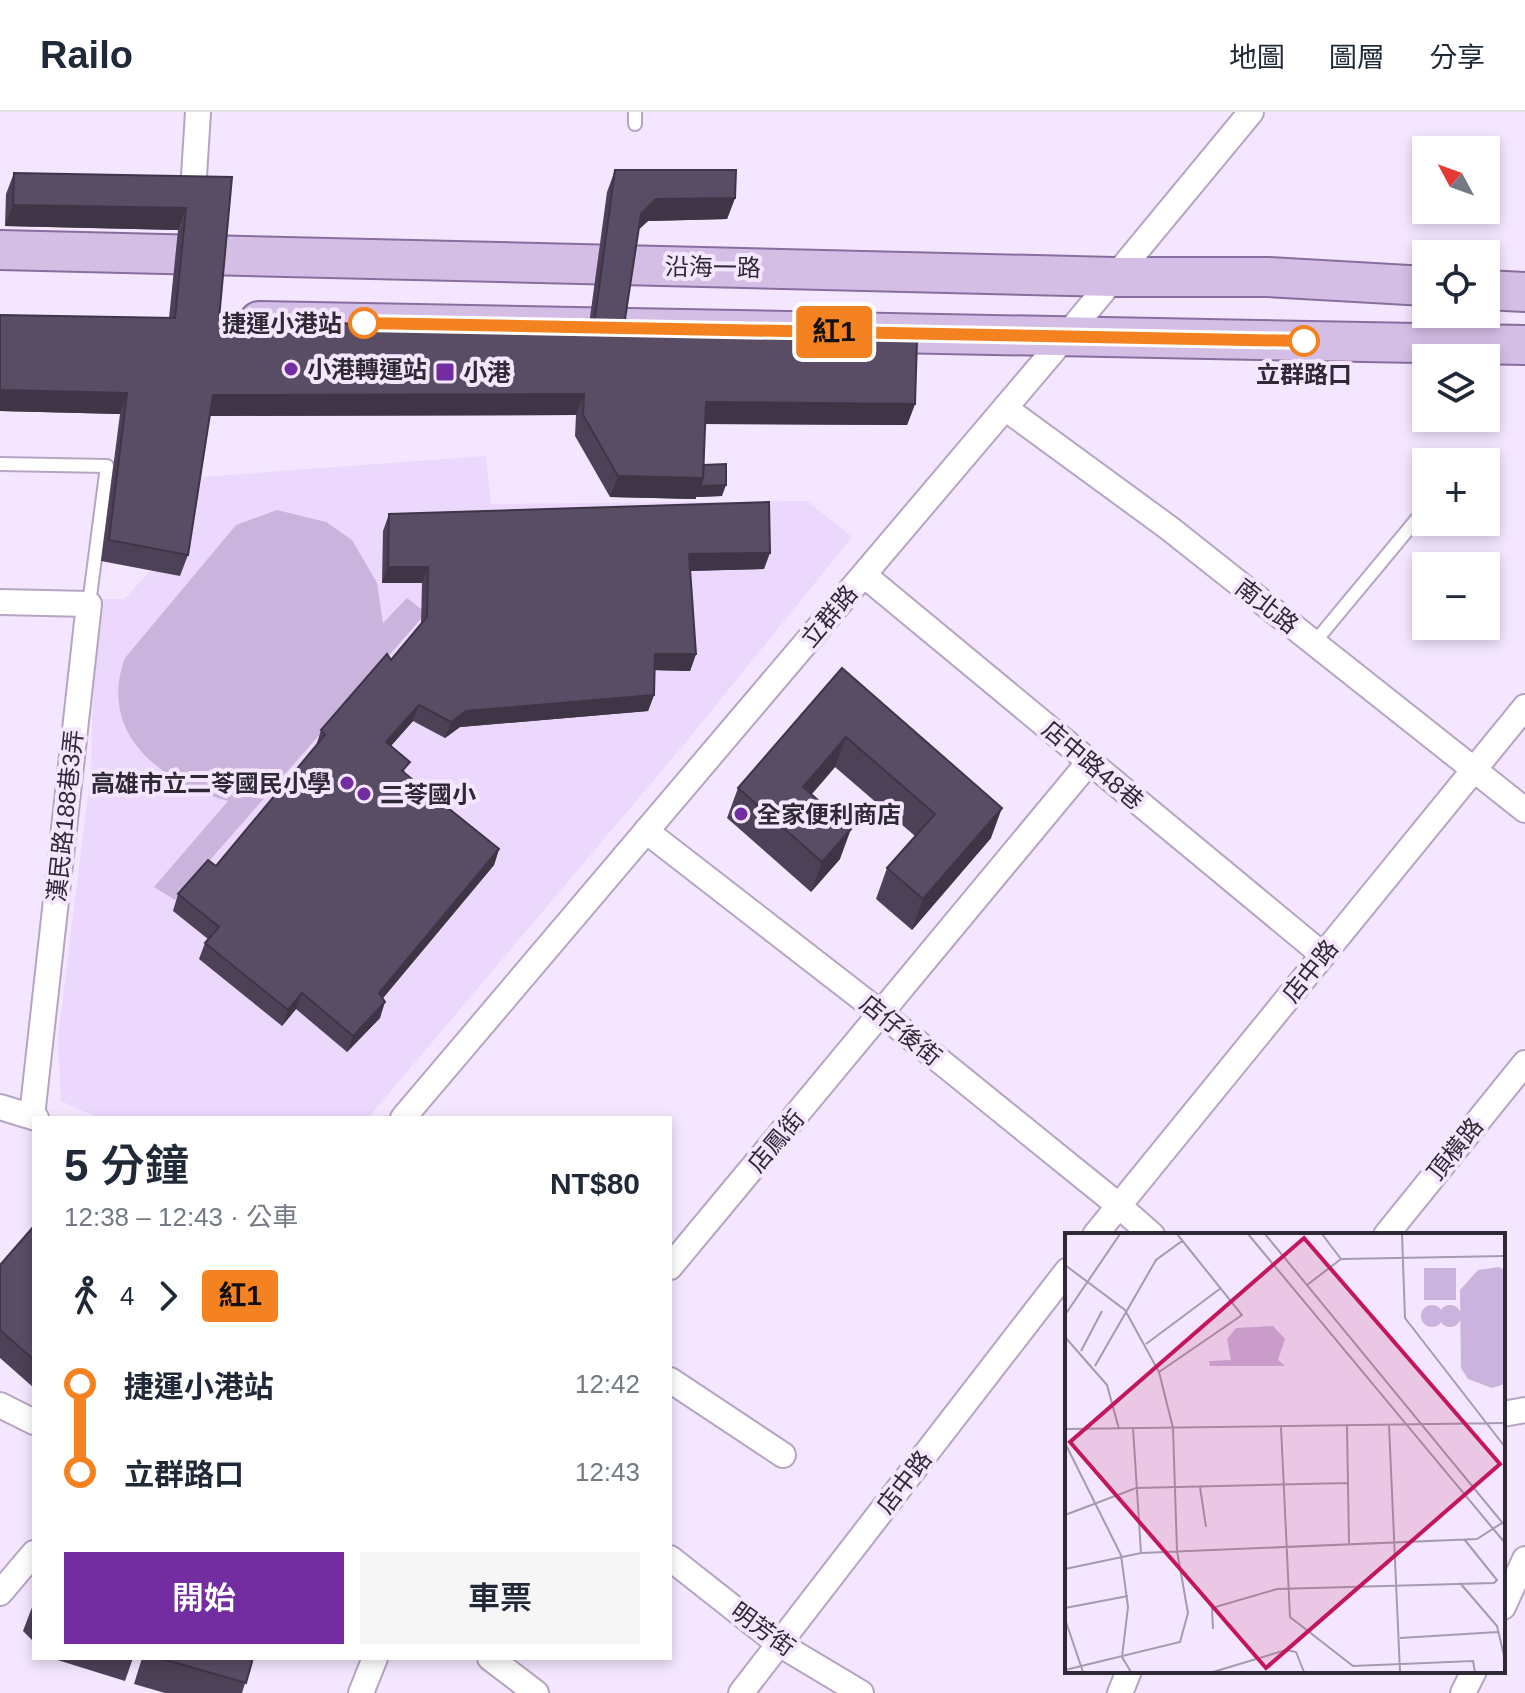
<!DOCTYPE html>
<html lang="zh-TW">
<head>
<meta charset="utf-8">
<style>
	body { margin:0; font-family:Helvetica,"Noto Sans TC",sans-serif; background:#f6f6f7; color:#1f2937; height:100vh; display:flex; flex-direction:column; font-size:30px; white-space:nowrap }
	* { box-sizing:border-box; margin:0 }
	p { font-size:26px; color:#747a83 }
	.icon { flex:none; width:44px; height:44px; fill:none; stroke:currentColor; stroke-width:2; stroke-linecap:round; stroke-linejoin:round }
	.map { position:relative; flex:1; overflow:hidden }
	.details { position:absolute; left:32px; top:1004px; width:640px; height:544px; display:flex; flex-direction:column; background:#fff; border-radius:0px; box-shadow:0 4px 12px #0003 }
	.details>* { flex:none }
	.badge { padding:0 16px; border-radius:6px; font-size:28px; line-height:52px }
	.needle { width:52px; rotate:311deg }
	.controls { position:absolute; left:1412px; top:24px; display:grid; gap:16px }
	.controls a { display:grid; place-items:center; width:88px; height:88px; border-radius:0px; background:#fff; box-shadow:0 4px 12px #0003; font-size:40px }
	.map>.badge { position:absolute; translate:-50% -50%; box-shadow:0 0 0 4px #fff }
	.legs { display:flex; align-items:center; gap:12px; height:88px; padding:0 32px; font-size:26px }
	.legs p { margin-inline-start:auto }
	.summary { display:flex; align-items:center; justify-content:space-between; height:136px; padding:0 32px }
	h1 { font-size:44px; font-weight:600; line-height:60px }
	.cta { display:flex; gap:16px; margin-top:auto; padding:16px 32px }
	.cta a { flex:1; height:92px; border-radius:0px; background:#742da0; color:#fff; font-size:32px; font-weight:600; line-height:92px; text-align:center }
	.cta a+a { background:#f6f6f7; color:#1f2937 }
	ul { padding:0 32px; list-style:none }
	li { display:flex; align-items:center; gap:28px; height:88px; font-size:30px }
	li i { display:grid; place-items:center; width:12px; height:100%; margin:0 10px; background:currentColor }
	li i::after { content:''; width:20px; height:20px; margin:-10px; border:6px solid; border-radius:50%; background:#fff }
	li p { margin-inline-start:auto }
	li:first-child i { background:linear-gradient(#0000 50%,currentColor 0) }
	li:last-child i { background:linear-gradient(currentColor 50%,#0000 0) }
	header { display:flex; align-items:center; gap:48px; box-sizing:border-box; height:112px; padding:0 40px; background:#fff; border-bottom:2px solid #e0e1e3 }
	header strong { font-size:38px }
	nav { display:flex; gap:44px; margin-inline-start:auto; font-size:28px }
	.map>svg:first-child { display:block }
	.built { fill:#ebd8fc }
	.green { fill:#cab3dd }
	.lines { fill:none; stroke-linecap:round; stroke-linejoin:round }
	.service-casing { stroke:#b5a5c2; stroke-width:16 }
	.minor-casing { stroke:#b5a5c2; stroke-width:28 }
	.primary-casing { stroke:#886e9e; stroke-width:42 }
	.service { stroke:#fff; stroke-width:12 }
	.minor { stroke:#fff; stroke-width:24 }
	.primary { stroke:#d4bee6; stroke-width:38 }
	.wall { fill:#4d4157 }
	.shaded-wall { fill:#3e3547 }
	.building { fill:#594c65; stroke:#3e3547; stroke-width:2 }
	.line-1-casing { stroke:#fff; stroke-width:18 }
	.line-1 { stroke:#f58220; stroke-width:12 }
	.stop-1-dot { fill:#fff; stroke:#f58220; stroke-width:4 }
	.poi-dot { fill:#742da0; stroke:#f3e6fe; stroke-width:3 }
	.labels { text-anchor:middle; dominant-baseline:central; stroke-width:8; stroke-linejoin:round; paint-order:stroke }
	.street-label { font-size:24px; fill:#2f2935; stroke:#f3e6fe }
	.stop-label { font-size:24px; font-weight:bold; fill:#2f2935; stroke:#f3e6fe; text-anchor:end }
	.poi-label { font-size:24px; font-weight:bold; fill:#2f2935; stroke:#f3e6fe; text-anchor:start }
	.inset-road { fill:none; stroke:#a59aae; stroke-width:2 }
	.view { fill:#c2185b; fill-opacity:0.15; stroke:#c2185b; stroke-width:4 }
	.inset-edge { fill:none; stroke:#2f2935; stroke-width:4 }
</style>
</head>
<body>
<header>
<strong>Railo</strong>
<nav><a>地圖</a><a>圖層</a><a>分享</a></nav>
</header>
<div class="map">
<svg width="1525" height="1581" viewBox="0 0 1525 1581">
	<rect width="100%" height="100%" fill="#f3e6fe"/>
	<polygon class="built" points="486,344 491,392 807,389 852,425 686,630 368,1006 99,1006 61,989 58,926 91,658 95,487 124,487 189,418 201,365"/>
	<path class="green" d="M277,398L326,410L352,428L377,471L383,511L407,486L426,501L175,788L154,775L228,689C162,671 97,622 125,546L236,413Z"/>
	<g class="lines">
		<g class="service-casing">
			<g id="service">
				<polyline points="635,12 635,0"/>
				<polyline points="0,352 107,354 89,492"/>
				<polyline points="1314,531 1426,396"/>
			</g>
		</g>
		<g class="minor-casing">
			<g id="minor">
				<polyline points="192,96 198,0"/>
				<polyline points="1005,296 1169,416 1525,698"/>
				<polyline points="864,463 1323,843"/>
				<polyline points="0,490 89,492 32,1004"/>
				<polyline points="646,719 882,902 1118,1093 1152,1123"/>
				<polyline points="0,995 36,1006"/>
				<polyline points="403,1006 1066,224 1251,0"/>
				<polyline points="1095,1123 1525,595"/>
				<polyline points="1386,1123 1525,951"/>
				<polyline points="670,1155 1089,650"/>
				<polyline points="670,1268 783,1343"/>
				<polyline points="0,1293 34,1310"/>
				<polyline points="1503,1302 1525,1298"/>
				<polyline points="670,1446 779,1532 861,1581"/>
				<polyline points="0,1481 34,1441"/>
				<polyline points="1503,1495 1525,1447"/>
				<polyline points="490,1546 536,1581"/>
				<polyline points="361,1581 375,1546"/>
				<polyline points="741,1581 1067,1159"/>
				<polyline points="1120,1581 1129,1559"/>
				<polyline points="1463,1581 1474,1559"/>
			</g>
		</g>
		<g class="primary-casing">
			<g id="primary">
				<polyline points="0,138 1114,165 1268,165 1426,174"/>
				<polyline points="1486,178 1525,180"/>
				<polyline points="259,209 1525,233"/>
			</g>
		</g>
		<use href="#service" class="service"/>
		<use href="#minor" class="minor"/>
		<use href="#primary" class="primary"/>
	</g>
	<g class="wall">
		<polygon points="615,58 735,86 727,107 648,109 638,118 623,220 915,292 907,313 705,312 704,353 722,384 696,385 696,387 610,385 575,324 576,303 210,304 188,443 180,464 101,449 120,302 0,299 0,203 169,206 178,118 5,114 6,82 14,61 232,65 219,207 588,220 607,80"/>
		<polygon points="389,402 764,457 690,459 696,542 690,559 654,558 654,583 648,599 460,615 445,626 413,609 391,634 406,662 499,737 494,753 383,886 380,906 347,940 296,897 282,914 199,847 205,831 208,827 173,799 178,782 216,754 316,634 321,618 391,548 421,512 422,471 382,471 383,419"/>
		<polygon points="842,556 991,726 912,818 876,787 887,756 915,724 835,655 811,683 840,747 811,780 727,706 738,676"/>
		<polygon points="34,1114 34,1276 0,1246 0,1153"/>
		<polygon points="34,1490 34,1530 23,1519"/>
		<polygon points="51,1546 133,1546 125,1569"/>
		<polygon points="142,1546 253,1546 242,1581 165,1581 134,1572"/>
	</g>
	<g class="shaded-wall">
		<polygon points="735,86 727,107 648,109 633,123 641,102 656,87"/>
		<polygon points="13,93 186,96 178,118 5,114"/>
		<polygon points="0,278 127,281 120,302 0,299"/>
		<polygon points="584,282 576,303 205,304 213,283"/>
		<polygon points="706,290 915,292 907,313 698,312"/>
		<polygon points="618,364 703,366 726,373 722,384 696,385 696,387 610,385"/>
		<polygon points="770,441 764,457 683,459 689,442"/>
		<polygon points="388,455 428,455 422,471 382,471"/>
		<polygon points="655,542 696,542 690,559 649,558"/>
		<polygon points="654,583 648,599 460,615 445,626 451,610 466,599"/>
		<polygon points="419,593 413,609 380,646 386,630"/>
		<polygon points="846,625 835,655 792,705 803,675"/>
		<polygon points="1002,696 991,726 912,818 923,787"/>
		<polygon points="851,717 840,747 811,780 822,750"/>
		<polygon points="499,737 494,753 373,898 379,881"/>
		<polygon points="302,881 296,897 282,914 288,898"/>
		<polygon points="385,890 380,906 347,940 353,924"/>
	</g>
	<g class="building">
		<polygon points="615,58 736,58 735,86 656,87 641,102 623,220 917,227 915,292 706,290 703,366 618,364 583,303 584,282 213,283 188,443 109,428 127,281 0,278 0,203 175,206 186,96 13,93 14,61 232,65 219,207 593,220"/>
		<polygon points="726,352 726,373 700,374 703,366 704,353"/>
		<polygon points="769,390 770,441 689,442 696,542 655,542 654,583 466,599 451,610 419,593 386,630 410,650 402,659 499,737 379,881 385,890 353,924 302,881 288,898 205,831 219,815 178,782 208,748 216,754 325,623 321,618 387,542 391,548 427,505 428,455 388,455 389,402"/>
		<polygon points="842,556 1002,696 923,787 887,756 935,702 846,625 803,675 851,717 822,750 738,676"/>
		<polygon points="34,1114 34,1248 0,1218 0,1153"/>
		<polygon points="159,1546 253,1546 246,1571"/>
	</g>
	<g class="lines">
		<g class="line-1-casing">
			<polyline id="line-1" points="364,211 1304,229"/>
		</g>
		<use href="#line-1" class="line-1"/>
	</g>
	<g class="stop-1-dot">
		<circle cx="364" cy="211" r="14"/>
		<circle cx="1304" cy="229" r="14"/>
	</g>
	<g class="poi-dot">
		<circle cx="291" cy="257" r="8"/>
		<rect x="435" y="250" width="20" height="20" rx="4"/>
		<circle cx="347" cy="671" r="8"/>
		<circle cx="364" cy="682" r="8"/>
		<circle cx="741" cy="702" r="8"/>
	</g>
	<g class="labels">
		<g class="street-label">
			<text transform="translate(713 155) rotate(1)">沿海一路</text>
			<text transform="translate(1267 494) rotate(38)">南北路</text>
			<text transform="translate(829 504) rotate(-50)">立群路</text>
			<text transform="translate(1093 653) rotate(40)">店中路48巷</text>
			<text transform="translate(65 704) rotate(-84)">漢民路188巷3弄</text>
			<text transform="translate(1310 859) rotate(-51)">店中路</text>
			<text transform="translate(901 918) rotate(39)">店仔後街</text>
			<text transform="translate(776 1029) rotate(-50)">店鳳街</text>
			<text transform="translate(1455 1037) rotate(-51)">頂橫路</text>
			<text transform="translate(904 1370) rotate(-52)">店中路</text>
			<text transform="translate(763 1517) rotate(36)">明芳街</text>
		</g>
		<g class="stop-label">
			<text x="342" y="211">捷運小港站</text>
			<text x="1304" y="262" text-anchor="middle">立群路口</text>
		</g>
		<g class="poi-label">
			<text x="307" y="257">小港轉運站</text>
			<text x="463" y="260">小港</text>
			<text x="331" y="671" text-anchor="end">高雄市立二苓國民小學</text>
			<text x="380" y="682">二苓國小</text>
			<text x="757" y="702">全家便利商店</text>
		</g>
	</g>
	<g transform="translate(1065 1121)">
		<rect width="440" height="440" fill="#f3e6fe"/>
		<path d="M434,34L440,37V151L427,155L403,146L396,135L395,57L413,37ZM359,35H391V67H359ZM356 83a11 11 0 1 1 22 0a11 11 0 1 1-22 0ZM374 83a11 11 0 1 1 22 0a11 11 0 1 1-22 0ZM208,93L220,106L213,127L220,133H145L144,128L166,127L162,106L171,95Z" fill="#cab3dd"/>
		<path class="inset-road" d="M183,1L440,310M200,1L440,293M257,1L276,26M337,1L340,85L440,214M0,32L60,77L94,139L108,195L112,318L123,380L115,409L0,437M242,52L276,26L440,23M0,82L55,1M0,104L42,152L54,196M81,111L156,55M16,118L37,78M30,133L91,27L117,8M94,139L177,82L112,1M324,192L335,439M282,193L284,310M216,194L225,384L288,433L408,428L410,439M68,195L76,320M0,196L440,190M0,210L56,322L63,374L57,424L66,439M135,254L141,294M0,282L71,255L283,250M0,336L76,320L412,306L440,288M395,350L432,393L440,427M0,375L63,363M0,386L18,439M148,396L147,375L212,356L429,350L432,347L399,306M335,405L433,399M148,439L221,417L231,419L239,439"/>
		<path class="view" d="M239,5L435,231L201,435L5,209Z"/>
		<rect width="440" height="440" class="inset-edge"/>
	</g>
</svg>
<div class="controls">
<a><svg class="needle" viewBox="-14 -14 28 28"><path d="M0-13l5 13h-10z" fill="#e53935"/><path d="M0 13l5-13h-10z" fill="#747a83"/></svg></a>
<a><svg class="icon" aria-label="locate" viewBox="0 0 24 24"><circle cx="12" cy="12" r="6"/><path d="M12 2v4M12 18v4M2 12h4M18 12h4"/></svg></a>
<a><svg class="icon" aria-label="layers" viewBox="0 0 24 24"><path d="M12 4l9 5-9 5-9-5zM3 14l9 5 9-5"/></svg></a>
<a>+</a>
<a>−</a>
</div>
<b class="badge" style="left:834px;top:220px;background:#f58220;color:#111">紅1</b>
<section class="details">
<div class="summary"><div><h1>5 分鐘</h1><p>12:38 – 12:43 · 公車</p></div><b>NT$80</b></div>
<div class="legs"><svg class="icon" aria-label="walk" viewBox="0 0 24 24"><circle cx="13" cy="4" r="2"/><path d="M13 8l-2 6 4 7M11 14l-3 7M7 12l3-4h3l4 4"/></svg>4<svg class="icon" aria-label="forward" viewBox="0 0 24 24"><path d="M9 5l7 7-7 7"/></svg><b class="badge" style="background:#f58220;color:#111">紅1</b></div>
<ul>
<li><i style="color:#f58220"></i><b>捷運小港站</b><p>12:42</p></li>
<li><i style="color:#f58220"></i><b>立群路口</b><p>12:43</p></li>
</ul>
<div class="cta"><a>開始</a><a>車票</a></div>
</section>
</div>
</body>
</html>
